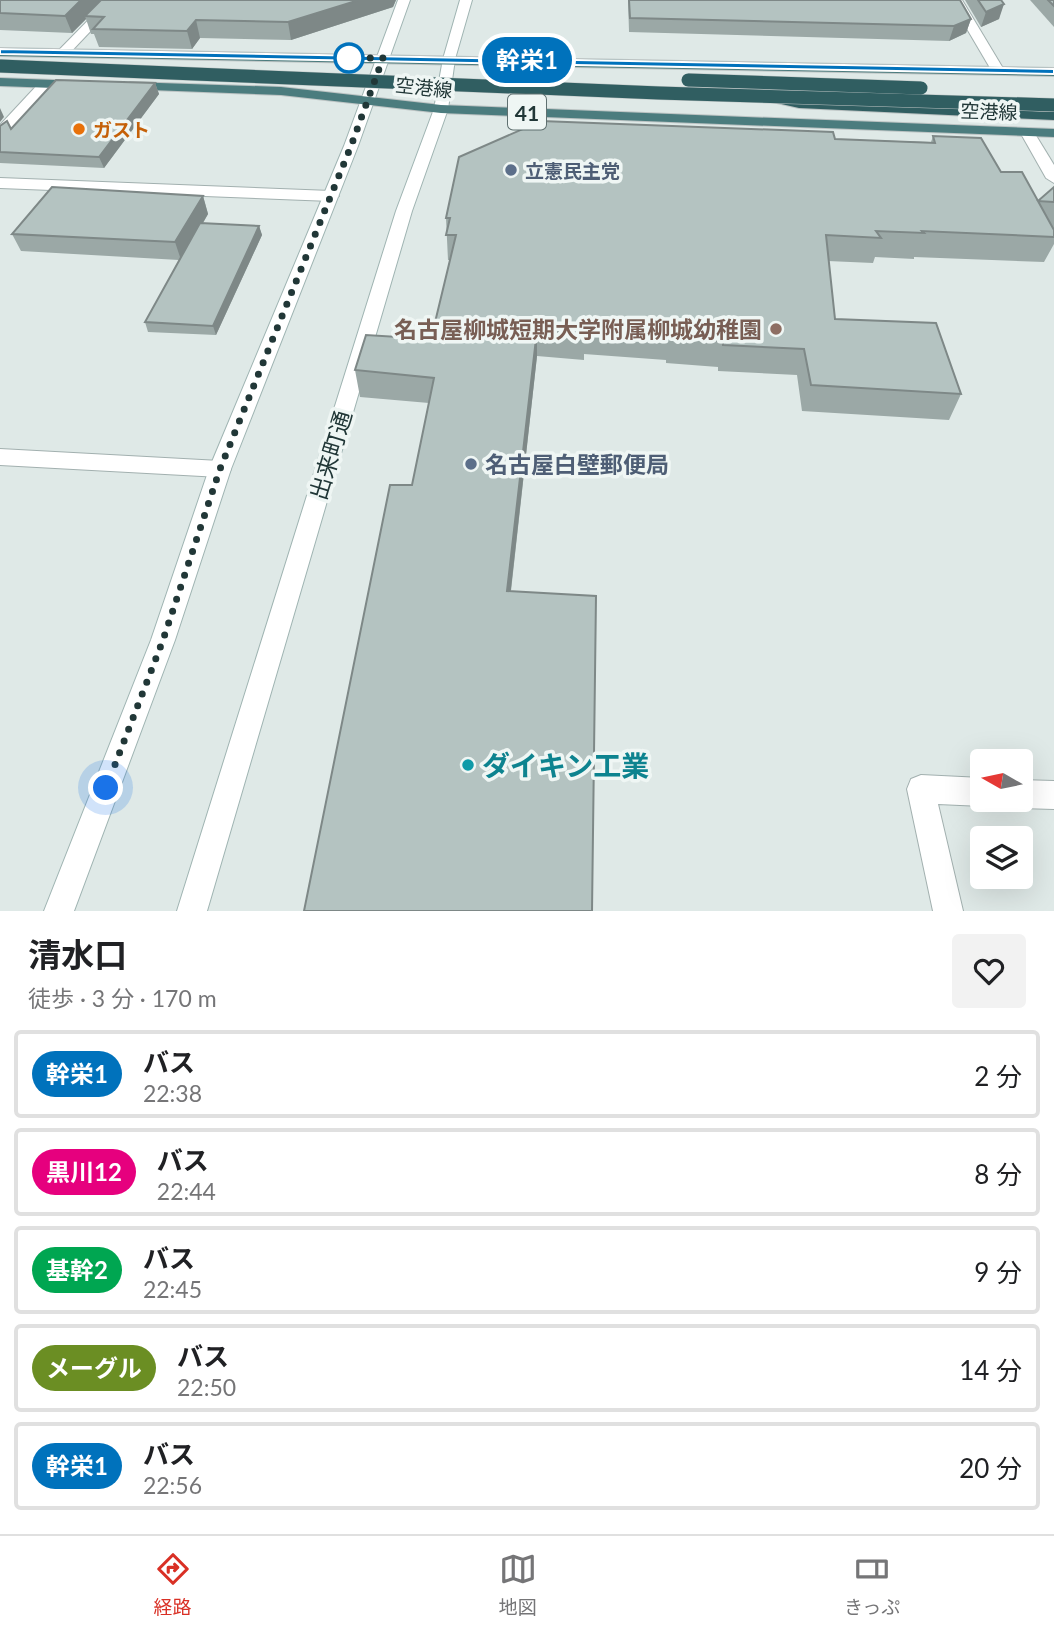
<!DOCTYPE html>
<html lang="ja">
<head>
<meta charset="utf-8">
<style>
	body { margin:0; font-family:Lato,"Noto Sans JP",sans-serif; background:#f2f2f2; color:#202124; height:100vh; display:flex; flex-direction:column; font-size:26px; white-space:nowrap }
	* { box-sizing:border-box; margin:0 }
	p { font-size:23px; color:#757577 }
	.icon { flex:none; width:38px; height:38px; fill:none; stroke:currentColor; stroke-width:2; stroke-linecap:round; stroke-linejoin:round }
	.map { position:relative; height:911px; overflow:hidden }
	.drawer { display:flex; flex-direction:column; background:#fff; flex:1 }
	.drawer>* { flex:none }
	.badge { padding:0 14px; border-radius:23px; font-size:24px; line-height:46px }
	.needle { width:46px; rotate:279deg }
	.buttons { position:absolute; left:970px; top:749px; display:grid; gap:14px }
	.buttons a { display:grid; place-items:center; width:63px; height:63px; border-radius:7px; background:#fff; box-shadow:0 7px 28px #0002; font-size:35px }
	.you { position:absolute; width:35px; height:35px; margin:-18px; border:5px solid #fff; border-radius:50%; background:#1a73e8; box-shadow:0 0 0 10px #1a73e833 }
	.map>.badge { position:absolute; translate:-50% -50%; box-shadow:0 0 0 4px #fff }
	.round { display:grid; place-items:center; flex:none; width:74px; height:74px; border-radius:7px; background:#f2f2f2 }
	.overview { display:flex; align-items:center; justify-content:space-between; height:119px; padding:0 28px }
	h1 { font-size:33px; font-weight:700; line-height:52px }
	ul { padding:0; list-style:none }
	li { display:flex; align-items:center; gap:21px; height:88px; margin:0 14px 10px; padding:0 14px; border:4px solid #e0e0e0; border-radius:7px }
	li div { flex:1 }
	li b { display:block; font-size:26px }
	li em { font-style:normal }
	li .badge { min-width:77px; font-weight:700; text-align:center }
	.dock { display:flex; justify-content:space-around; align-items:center; height:98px; border-top:2px solid #e0e0e0; background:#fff; font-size:19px; color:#757577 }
	.dock a { display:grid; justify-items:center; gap:4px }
	.dock .active { color:#d93025 }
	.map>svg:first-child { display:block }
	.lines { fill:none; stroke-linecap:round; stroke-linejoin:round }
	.minor-casing { stroke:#a2b0af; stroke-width:2 }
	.secondary-casing { stroke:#9fb4b2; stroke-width:2 }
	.trunk-casing { stroke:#bcc3c3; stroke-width:2 }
	.motorway-casing { stroke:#bcc3c3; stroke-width:2 }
	.minor { fill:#fff; fill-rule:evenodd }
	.secondary { fill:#fff; fill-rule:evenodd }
	.trunk { fill:#4b7c7e; fill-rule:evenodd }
	.motorway { fill:#305e61; fill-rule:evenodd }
	.motorway-bridge-casing { stroke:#bcc3c3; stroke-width:14; stroke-linecap:butt }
	.motorway-bridge { stroke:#305e61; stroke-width:13 }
	.wall { fill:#9ba8a6 }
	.shaded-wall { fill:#7e8887 }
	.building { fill:#b4c3c1; stroke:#7e8887; stroke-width:2 }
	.line { fill:#0072bc; stroke:#fff; stroke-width:2 }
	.walk { stroke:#213737; stroke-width:7; stroke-dasharray:0 12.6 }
	.stop-dot { fill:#fff; stroke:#0072bc; stroke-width:3.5 }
	.food-dot { fill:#e8710a; stroke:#eff6f4; stroke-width:2.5 }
	.service-dot { fill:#5c6f8a; stroke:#eff6f4; stroke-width:2.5 }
	.education-dot { fill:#8d6e63; stroke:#eff6f4; stroke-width:2.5 }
	.culture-dot { fill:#0f9aa8; stroke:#eff6f4; stroke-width:2.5 }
	.labels { text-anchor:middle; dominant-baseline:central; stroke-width:7; stroke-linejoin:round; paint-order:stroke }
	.far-street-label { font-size:19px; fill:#213737; stroke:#eff6f4 }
	.far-food-label { font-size:19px; font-weight:bold; fill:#c56008; stroke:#eff6f4; text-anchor:start }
	.far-service-label { font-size:19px; font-weight:bold; fill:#4e5e75; stroke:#eff6f4; text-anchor:start }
	.shield { fill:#eff6f4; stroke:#5f7070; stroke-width:2 }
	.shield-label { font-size:21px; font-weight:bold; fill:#213737 }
	.education-label { font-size:23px; font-weight:bold; fill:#785e54; stroke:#eff6f4; text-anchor:end }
	.street-label { font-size:23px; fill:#213737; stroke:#eff6f4 }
	.service-label { font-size:23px; font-weight:bold; fill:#4e5e75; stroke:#eff6f4; text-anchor:start }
	.near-culture-label { font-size:28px; font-weight:bold; fill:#0d838f; stroke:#eff6f4; text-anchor:start }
</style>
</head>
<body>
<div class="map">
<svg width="1054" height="911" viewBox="0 0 1054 911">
	<rect width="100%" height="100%" fill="#dfe9e7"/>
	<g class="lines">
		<g class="minor-casing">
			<g id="minor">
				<polygon points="108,0 120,0 66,57 58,57 58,51"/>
				<polygon points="950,0 962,0 1004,70 1003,73 993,73"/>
				<polygon points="46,80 53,84 51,87 5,136 0,137 0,125 41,81"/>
				<polygon points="1027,128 1032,129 1054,165 1054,183 1046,178 1020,132"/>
				<polygon points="0,178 331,191 339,196 331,201 0,188"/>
				<polygon points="0,449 220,461 228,463 231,469 228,475 220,477 0,465"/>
				<polygon points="921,775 982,778 982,800 993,800 982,806 938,804 963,911 933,911 907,789 911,779"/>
				<polygon points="1020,780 1054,781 1054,809 1020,808 1010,804 1008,800 1020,800"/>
			</g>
		</g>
		<g class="secondary-casing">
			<g id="secondary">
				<polygon points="398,0 410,0 358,146 231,469 175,640 74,911 44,911 151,640 209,469 344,146"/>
				<polygon points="460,0 472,0 455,59 448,109 412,211 207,911 177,911 396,211 434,109 443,59"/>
			</g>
		</g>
		<g class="trunk-casing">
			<g id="trunk">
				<polygon points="0,48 1054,68 1054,76 0,56"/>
				<polygon points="0,78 81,81 88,85 81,89 0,86"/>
				<polygon points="130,82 281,87 441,105 1054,129 1054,137 441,113 281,95 125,89 123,86"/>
			</g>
		</g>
		<g class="motorway-casing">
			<polygon id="motorway" points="773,94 799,100 1054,112 1054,120 799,108 768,101 766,98"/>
		</g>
		<use href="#minor" class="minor"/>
		<use href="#secondary" class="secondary"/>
		<use href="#trunk" class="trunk"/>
		<use href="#motorway" class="motorway"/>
		<g class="motorway-bridge-casing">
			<g id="motorway-bridge">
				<polyline points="0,66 659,93 1054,105"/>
				<polyline points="688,80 921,88"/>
			</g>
		</g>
		<use href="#motorway-bridge" class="motorway-bridge"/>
	</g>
	<g class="wall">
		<polygon points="0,0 396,0 393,7 291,40 200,38 192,49 99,47 94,34 91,34 86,19 72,33 0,30"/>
		<polygon points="628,0 960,0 971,19 966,33 949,41 629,32"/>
		<polygon points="965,0 1001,0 999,19 981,27"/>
		<polygon points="1030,0 1054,0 1054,27"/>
		<polygon points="155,83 159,94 104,168 0,163 0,126 11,129"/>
		<polygon points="933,136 1001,172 1038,201 1054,187 1054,228 1053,228 1054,230 1054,244 1044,262 914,257 914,259 875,257 873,263 828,261 835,319 961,394 949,420 802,411 797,375 718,371 718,367 666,363 666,360 584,354 584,360 537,356 511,591 592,911 412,485 429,403 360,397 355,370 431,339 450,260 448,260 446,218 835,139 931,142"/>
		<polygon points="203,196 208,214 203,223 259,226 262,235 216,335 148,332 145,322 179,260 21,251 12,234"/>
	</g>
	<g class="shaded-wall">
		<polygon points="81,0 104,0 85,16 86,19 72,33 65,16"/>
		<polygon points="359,0 396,0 393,7 291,40 288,22"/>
		<polygon points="1004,4 999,19 981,27 986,12"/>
		<polygon points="971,19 966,33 949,41 954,26"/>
		<polygon points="196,20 200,38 192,49 187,31"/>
		<polygon points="155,83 159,94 104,168 99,157"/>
		<polygon points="0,108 4,117 0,122"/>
		<polygon points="203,196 208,214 181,260 175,242"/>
		<polygon points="259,226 262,235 216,335 213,326"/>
		<polygon points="537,330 537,356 508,615 507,591"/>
	</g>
	<g class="building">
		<polygon points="0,0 81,0 65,16 0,13"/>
		<polygon points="101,0 359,0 288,22 196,20 187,31 93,29 104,17 85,16"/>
		<polygon points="629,0 960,0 971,19 954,26 630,18"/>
		<polygon points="978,0 1001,0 1004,4 986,12"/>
		<polygon points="1048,0 1054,0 1054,6"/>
		<polygon points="56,80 155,83 99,157 0,152 0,126 7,121 11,129"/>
		<polygon points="541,121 833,132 835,139 935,143 933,136 981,138 1001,172 1022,172 1038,201 1054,187 1054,202 1038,201 1054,230 1054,237 922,231 924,233 876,231 881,238 826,235 835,319 936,323 961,394 811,385 804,349 723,345 723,341 670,337 670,334 586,328 585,333 537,330 507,591 596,596 592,911 304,911 390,485 412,485 434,378 355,370 366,335 431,339 456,235 446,235 450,218 446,218 459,157"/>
		<polygon points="52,187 203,196 175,242 12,234"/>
		<polygon points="200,223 259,226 213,326 145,322"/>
	</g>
	<polygon class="line" points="0,49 1054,69 1054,74 0,54"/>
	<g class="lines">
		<polyline class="walk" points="106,788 163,640 220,469 351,146 383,58 349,58"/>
	</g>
	<circle class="stop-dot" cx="349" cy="58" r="14"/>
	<circle class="food-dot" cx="79" cy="129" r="7"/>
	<g class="service-dot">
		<circle cx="511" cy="170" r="7"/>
		<circle cx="471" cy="464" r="7"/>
	</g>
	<circle class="education-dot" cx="776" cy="329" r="7"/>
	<circle class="culture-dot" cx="468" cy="765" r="7"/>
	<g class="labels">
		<g class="far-street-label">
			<text transform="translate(424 87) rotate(6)">空港線</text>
			<text transform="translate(989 111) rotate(2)">空港線</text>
		</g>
		<g class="far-food-label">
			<text x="93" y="129">ガスト</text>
		</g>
		<g class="far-service-label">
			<text x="525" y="170">立憲民主党</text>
		</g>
		<rect class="shield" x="508" y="94.5" width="38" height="35" rx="5"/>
		<g class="shield-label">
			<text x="527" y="112">41</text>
		</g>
		<g class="education-label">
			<text x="762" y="329">名古屋柳城短期大学附属柳城幼稚園</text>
		</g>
		<g class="street-label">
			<text transform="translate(330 455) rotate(-73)">出来町通</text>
		</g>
		<g class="service-label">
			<text x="485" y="464">名古屋白壁郵便局</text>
		</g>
		<g class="near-culture-label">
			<text x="482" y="765">ダイキン工業</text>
		</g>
	</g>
</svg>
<div class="buttons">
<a><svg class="needle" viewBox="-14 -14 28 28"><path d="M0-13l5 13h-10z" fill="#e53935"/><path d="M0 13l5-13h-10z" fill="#757577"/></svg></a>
<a><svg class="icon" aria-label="layers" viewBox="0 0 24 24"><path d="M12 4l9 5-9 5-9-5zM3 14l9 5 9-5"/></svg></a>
</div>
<div class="you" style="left:106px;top:788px"></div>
<b class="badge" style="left:527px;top:60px;background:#0072bc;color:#fff">幹栄1</b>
</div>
<section class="drawer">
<div class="overview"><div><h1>清水口</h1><p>徒歩 · 3 分 · 170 m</p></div><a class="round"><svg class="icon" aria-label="heart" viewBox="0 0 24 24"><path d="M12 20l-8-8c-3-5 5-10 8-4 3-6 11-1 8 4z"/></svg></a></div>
<ul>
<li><span class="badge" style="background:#0072bc;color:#fff">幹栄1</span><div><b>バス</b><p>22:38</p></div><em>2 分</em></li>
<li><span class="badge" style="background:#e6007e;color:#fff">黒川12</span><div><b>バス</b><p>22:44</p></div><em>8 分</em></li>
<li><span class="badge" style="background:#00a651;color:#fff">基幹2</span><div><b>バス</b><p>22:45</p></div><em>9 分</em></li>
<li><span class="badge" style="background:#6b8e23;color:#fff">メーグル</span><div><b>バス</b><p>22:50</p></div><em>14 分</em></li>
<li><span class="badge" style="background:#0072bc;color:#fff">幹栄1</span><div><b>バス</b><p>22:56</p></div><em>20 分</em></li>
</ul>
</section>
<nav class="dock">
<a class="active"><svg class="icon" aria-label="directions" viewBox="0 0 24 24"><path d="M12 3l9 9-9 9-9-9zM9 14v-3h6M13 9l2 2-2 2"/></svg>経路</a>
<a><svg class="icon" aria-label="map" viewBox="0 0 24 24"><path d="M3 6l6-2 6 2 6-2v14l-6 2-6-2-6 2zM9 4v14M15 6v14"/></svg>地図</a>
<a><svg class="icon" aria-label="tickets" viewBox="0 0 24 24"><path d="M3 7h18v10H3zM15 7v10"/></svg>きっぷ</a>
</nav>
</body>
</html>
